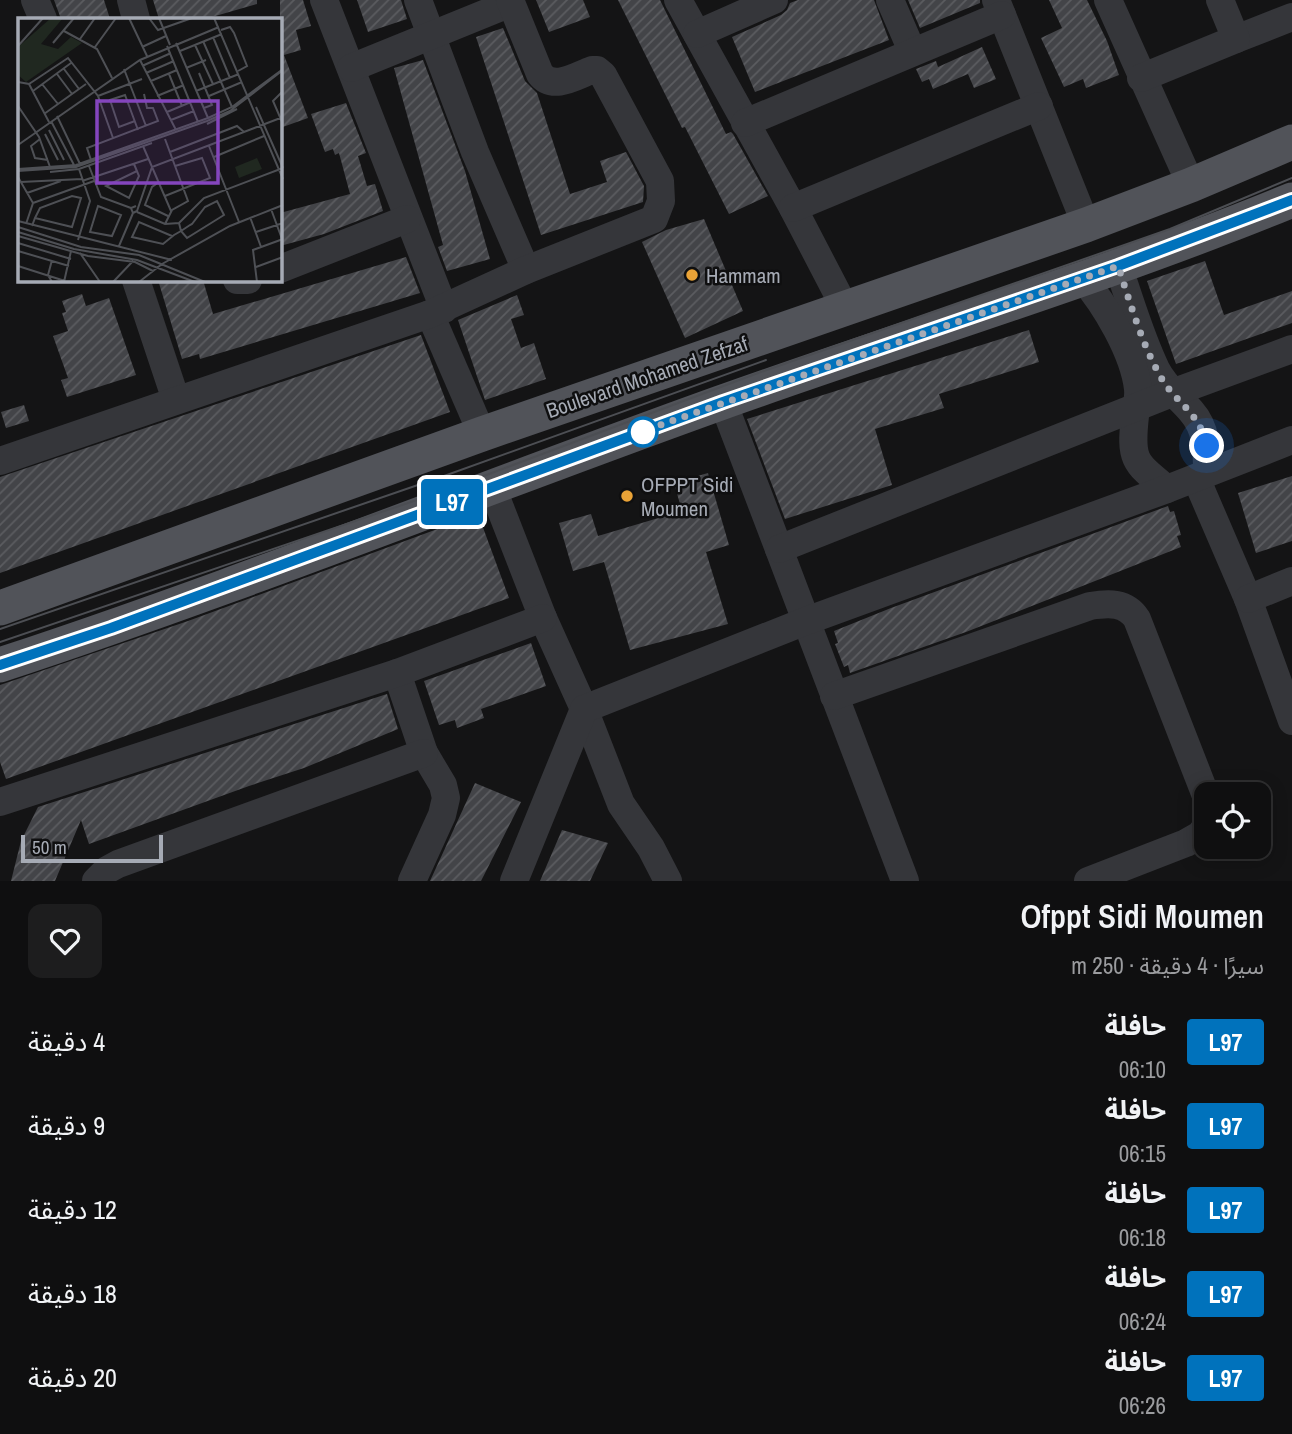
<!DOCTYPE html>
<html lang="ar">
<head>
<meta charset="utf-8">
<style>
	body { margin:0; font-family:"Archivo Narrow","Noto Sans Arabic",sans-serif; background:#1d1d1e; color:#f1f3f6; direction:rtl; height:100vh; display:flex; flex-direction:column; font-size:26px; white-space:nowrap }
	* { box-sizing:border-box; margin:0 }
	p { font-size:23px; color:#9b9c9f }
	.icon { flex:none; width:38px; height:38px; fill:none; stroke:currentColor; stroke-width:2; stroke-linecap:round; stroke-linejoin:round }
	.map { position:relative; height:881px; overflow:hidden; direction:ltr }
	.panel { display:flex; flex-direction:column; background:#0f0f10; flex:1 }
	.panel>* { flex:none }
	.badge { padding:0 14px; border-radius:5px; font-size:24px; line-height:46px }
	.tools { position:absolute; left:1194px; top:782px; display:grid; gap:14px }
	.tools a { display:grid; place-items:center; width:77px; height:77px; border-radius:14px; background:#0f0f10; box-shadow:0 4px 18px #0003,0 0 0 2px #2f2f30; font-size:35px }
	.scale { position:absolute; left:21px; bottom:18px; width:142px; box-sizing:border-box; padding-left:7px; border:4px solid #a6abb5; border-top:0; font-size:19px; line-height:24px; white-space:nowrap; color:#a6abb5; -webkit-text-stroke:5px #0f0f10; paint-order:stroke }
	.you { position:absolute; width:35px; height:35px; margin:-18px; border:5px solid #fff; border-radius:50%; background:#1a73e8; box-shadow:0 0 0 10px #1a73e833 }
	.map>.badge { position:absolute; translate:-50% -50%; box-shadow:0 0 0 4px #fff }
	.round { display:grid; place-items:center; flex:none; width:74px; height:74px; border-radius:14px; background:#1d1d1e }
	.summary { display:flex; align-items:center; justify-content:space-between; height:119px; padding:0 28px }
	h1 { font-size:33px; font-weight:600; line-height:52px }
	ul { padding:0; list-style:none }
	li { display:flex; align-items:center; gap:21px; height:84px; padding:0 28px }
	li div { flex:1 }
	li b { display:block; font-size:26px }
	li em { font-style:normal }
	li .badge { min-width:77px; font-weight:700; text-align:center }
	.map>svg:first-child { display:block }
	.building { fill:url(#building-hatch) }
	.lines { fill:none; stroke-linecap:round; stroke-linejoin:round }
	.minor { stroke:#35363a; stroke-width:28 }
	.major { stroke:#515359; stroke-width:35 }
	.tram { stroke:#4c4e53; stroke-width:2 }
	.line-casing { stroke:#fff; stroke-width:16 }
	.line { stroke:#0072bc; stroke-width:10 }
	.walk { stroke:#a6abb5; stroke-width:7; stroke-dasharray:0 12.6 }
	.poi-dot { fill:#eaa337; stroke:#0f0f10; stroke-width:2.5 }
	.stop-dot { fill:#fff; stroke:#0072bc; stroke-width:3.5 }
	.labels { text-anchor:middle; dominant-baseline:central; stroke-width:5; stroke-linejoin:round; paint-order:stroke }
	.poi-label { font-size:21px; fill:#a6abb5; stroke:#0f0f10; text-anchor:start }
	.street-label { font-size:21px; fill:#a6abb5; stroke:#0f0f10 }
	.inset-road { fill:none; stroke:#4e5055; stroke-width:2 }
	.view { fill:#8445bd; fill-opacity:0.15; stroke:#8445bd; stroke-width:3.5 }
	.inset-edge { fill:none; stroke:#a6abb5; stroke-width:3.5 }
</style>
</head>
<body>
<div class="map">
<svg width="1292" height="881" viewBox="0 0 1292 881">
	<defs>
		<pattern id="building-hatch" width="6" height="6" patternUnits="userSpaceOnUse" patternTransform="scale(1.75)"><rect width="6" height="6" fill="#434448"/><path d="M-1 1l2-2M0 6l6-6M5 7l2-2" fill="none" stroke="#5b5c60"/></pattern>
	</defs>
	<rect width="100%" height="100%" fill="#141415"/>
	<g class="building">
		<polygon points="54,0 104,0 110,19 61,19"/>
		<polygon points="153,0 257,0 257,4 205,19 159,19"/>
		<polygon points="280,0 303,0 311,26 296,30 301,50 284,55 308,118 280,128"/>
		<polygon points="357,0 401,0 407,19 368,32"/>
		<polygon points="536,0 583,0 590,17 549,32"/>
		<polygon points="618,0 660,0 726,134 731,132 733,134 768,196 729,214 685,127 682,128"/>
		<polygon points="798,0 874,0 889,40 755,92 732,37 781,15 787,10 790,3"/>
		<polygon points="908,0 980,0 980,3 920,28"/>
		<polygon points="1049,0 1087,0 1107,41 1119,75 1086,88 1083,79 1064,87 1041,38 1062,28"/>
		<polygon points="503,28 525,81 537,93 570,194 607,182 600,161 626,152 644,186 643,202 541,235 476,37"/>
		<polygon points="982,47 996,79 974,88 968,74 933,89 929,79 922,82 916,69 936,61 938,67"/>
		<polygon points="423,60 465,171 490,259 447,271 438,247 443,245 394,68"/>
		<polygon points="346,103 366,153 358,156 367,186 375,184 383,211 324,234 280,246 280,213 350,194 339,153 335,155 333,149 325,152 311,114"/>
		<polygon points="704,219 743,311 685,338 642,242 666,230"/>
		<polygon points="406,257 420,293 200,359 199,354 182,359 158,280 203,280 213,314"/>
		<polygon points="1205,261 1224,315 1292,291 1292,323 1176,364 1147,281"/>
		<polygon points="82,294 86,306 109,298 136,375 67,397 61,380 68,378 53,336 68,331 62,313 66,312 62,301"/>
		<polygon points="517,295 524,315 511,319 521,348 534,343 546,379 485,400 458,320"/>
		<polygon points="1029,330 1039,362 939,394 944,408 875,429 892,485 785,519 747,419"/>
		<polygon points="421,335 450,412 0,573 0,477"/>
		<polygon points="24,405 29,421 6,428 1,412"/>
		<polygon points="708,473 729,545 706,552 728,624 630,650 604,562 573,571 559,523 591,514 598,536 682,511 674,483"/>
		<polygon points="1292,476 1292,541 1256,553 1238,493"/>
		<polygon points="1168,506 1170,512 1174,511 1181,535 1177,536 1181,547 966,632 850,673 848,665 844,667 835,644 838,643 834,631 891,608"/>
		<polygon points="478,514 509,598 6,779 0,762 0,685 188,621"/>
		<polygon points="531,643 546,686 481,709 484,718 457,728 455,720 439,725 424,681"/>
		<polygon points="387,694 398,729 304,768 249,786 89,844 81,820 55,881 11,881 21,841 38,807"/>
		<polygon points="475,783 521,802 481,881 430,881"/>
		<polygon points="562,830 608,843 590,881 540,881"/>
	</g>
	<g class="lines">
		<g class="minor">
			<polyline points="35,0 43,19"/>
			<polyline points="131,0 136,19"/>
			<polyline points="324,0 444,309"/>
			<polyline points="418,0 475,152 526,270"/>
			<polyline points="678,0 793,208 845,308"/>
			<polyline points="890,0 912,51"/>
			<polyline points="996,0 1086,225"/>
			<polyline points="1108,0 1191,185"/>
			<polyline points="697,34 774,0"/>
			<polyline points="1236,39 1292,17"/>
			<polyline points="351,68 511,3"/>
			<polyline points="1141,78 1236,39 1220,0"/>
			<polyline points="745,123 1002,15"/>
			<polyline points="793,208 1039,106"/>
			<path d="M1118,266C1130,300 1140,336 1156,369C1165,387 1178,396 1191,411C1207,429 1207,450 1207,473"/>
			<polyline points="280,269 407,219"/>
			<path d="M1082,278C1105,304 1134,353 1138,389C1139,398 1136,407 1135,416C1130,460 1134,462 1167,489"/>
			<polyline points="136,280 176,400"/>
			<polyline points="237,280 248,280"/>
			<polyline points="430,314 482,434"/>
			<polyline points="723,402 905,881"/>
			<path d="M0,461L430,314L526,270L654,219L661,201L660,181L603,75L597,70H592C576,76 553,91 540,74L510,0"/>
			<polyline points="1196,478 1248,599 1292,721"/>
			<polyline points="492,487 543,618 584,709 621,804 651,848 668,881"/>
			<polyline points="779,549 1172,393 1292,349"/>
			<polyline points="1248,599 1292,581"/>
			<polyline points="397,673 424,753 443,785 446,798 442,815 412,881"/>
			<path d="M834,696L1090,606C1109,603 1126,602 1137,619L1206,796"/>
			<polyline points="0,802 397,673 543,618"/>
			<polyline points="96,881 107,870 118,864 424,753"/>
			<polyline points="514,881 584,709 806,621 1167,489 1292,440"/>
			<polyline points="1088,881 1186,843 1200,835 1206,827"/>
		</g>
		<g class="major">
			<polyline points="0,608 482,434 1086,225 1191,185 1292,142"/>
			<path d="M0,665C243,585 480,489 720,403C910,335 1105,277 1292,200"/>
		</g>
		<g class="tram">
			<polyline points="0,629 444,476 766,360"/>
			<polyline points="0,642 449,489 758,373 1170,229 1292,178"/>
		</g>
	</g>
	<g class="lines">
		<g class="line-casing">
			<polyline id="line" points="0,665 111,628 723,402 1118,266 1292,200"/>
		</g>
		<use href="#line" class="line"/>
		<path class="walk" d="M643,432H640L1118,266C1130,302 1141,341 1159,374C1175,404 1198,409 1207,446"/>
	</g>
	<g class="poi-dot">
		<circle cx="692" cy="275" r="7"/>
		<circle cx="627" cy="496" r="7"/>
	</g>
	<circle class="stop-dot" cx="643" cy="432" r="14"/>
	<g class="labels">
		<g class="poi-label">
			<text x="706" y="275">Hammam</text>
			<text x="641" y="484">OFPPT Sidi<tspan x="641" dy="24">Moumen</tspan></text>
		</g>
		<g class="street-label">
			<text transform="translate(647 377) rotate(-19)">Boulevard Mohamed Zefzaf</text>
		</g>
	</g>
	<g transform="translate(18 18)">
		<rect width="264" height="264" fill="#141415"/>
		<path d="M33,0H45L23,26L40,31L53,19L64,25L8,64L0,57V29ZM239,140L244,151L221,160L217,149Z" fill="#202820"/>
		<path class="inset-road" d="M111,0L129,38M131,0L140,12L174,0M141,0L152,27M196,0L265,161M203,12L212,9L216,15L229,48L220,53M46,13L79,31L94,60M195,19L212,60M62,21L77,0M185,23L214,89M35,25L56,0M158,25L190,100M177,27L195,66M0,28L25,0M149,28L180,104M77,29L98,0M124,29L148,18M162,33L204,16M122,42L158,112M124,48L153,35M168,50L188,42M46,51L61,71M106,51L128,108M128,55L156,43M181,55L194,87L186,90M39,56L54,76M151,56L164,88M133,63L159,52M0,64L11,66L31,104M11,66L50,40L80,78L95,120M24,66L40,86M15,73L53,45M178,73L221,56M265,73L255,83L265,106M80,78L124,61M139,78L166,67M191,78L224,64M0,88L21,119L32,149M238,89L265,150M149,94L173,84M26,96L68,66M39,98L62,146M153,102L176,93M33,103L56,147M117,103L101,109L92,82L107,77L120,112M189,106L219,91M31,112L46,142M27,116L40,142M22,121L13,128L17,140L30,142M147,121L170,183L154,192L147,206M0,127L122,42L201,9M125,128L153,193M191,128L221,204M152,134L219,108L226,114M196,139L246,118M73,142L69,130L140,103L135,90H129L126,76M116,146L121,158L111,180L88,168L119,153M71,148L83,179L113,190M0,151L58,147L190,100L214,89L265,51M0,153L58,149L189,103L212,93L265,52M32,154L61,151L134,125M0,159L15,185L8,206M64,163L130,141M3,164L64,161M141,164L134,169L127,187L150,198M9,175L43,163M147,178L192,160L184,140L157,148M15,185L76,163M80,188L103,197L94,218L72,214ZM118,188L113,190L115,195L119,193L134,149L265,99M253,191L264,221M119,194L147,206L161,205L186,180L265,150M232,199L243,229M0,203L154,242M14,208L17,200L22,190L54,178L63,180L54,209L17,200M0,209L63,229L121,237L187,264M0,214L56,231L119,242L177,264M238,214L265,205M0,218L70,238L117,244L135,253M154,218L121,204L114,219L145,226L156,217L163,213L172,207L174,206L187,189L199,183L206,197L169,220L163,213L161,205M60,222L72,183L61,151M0,225L53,241M101,228L115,195M0,233L51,248M62,235L82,264M144,246L212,208L265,187M0,248L47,263M238,249L265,239M34,264L30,257L34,242M46,264L53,233M95,264L115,243M121,264L144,246M239,264L235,232L265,221"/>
		<path class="view" d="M79,83H200V165H79Z"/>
		<rect width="264" height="264" class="inset-edge"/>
	</g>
</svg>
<div class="tools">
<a><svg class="icon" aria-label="locate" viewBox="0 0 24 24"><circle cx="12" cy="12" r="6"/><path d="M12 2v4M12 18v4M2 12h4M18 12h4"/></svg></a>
</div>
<div class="scale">50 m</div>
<div class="you" style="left:1207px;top:446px"></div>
<b class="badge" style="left:452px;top:502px;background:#0072bc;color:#fff">L97</b>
</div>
<section class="panel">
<div class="summary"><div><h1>Ofppt Sidi Moumen</h1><p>سيرًا · 4 دقيقة · 250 m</p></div><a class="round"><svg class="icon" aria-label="heart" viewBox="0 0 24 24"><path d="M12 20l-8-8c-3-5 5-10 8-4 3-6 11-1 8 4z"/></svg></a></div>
<ul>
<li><span class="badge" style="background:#0072bc;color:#fff">L97</span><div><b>حافلة</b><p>06:10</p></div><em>4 دقيقة</em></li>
<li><span class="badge" style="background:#0072bc;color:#fff">L97</span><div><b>حافلة</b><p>06:15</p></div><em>9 دقيقة</em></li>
<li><span class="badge" style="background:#0072bc;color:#fff">L97</span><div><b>حافلة</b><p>06:18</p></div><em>12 دقيقة</em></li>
<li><span class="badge" style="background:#0072bc;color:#fff">L97</span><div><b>حافلة</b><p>06:24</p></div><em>18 دقيقة</em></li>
<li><span class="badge" style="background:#0072bc;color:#fff">L97</span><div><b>حافلة</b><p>06:26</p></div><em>20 دقيقة</em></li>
</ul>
</section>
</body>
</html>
